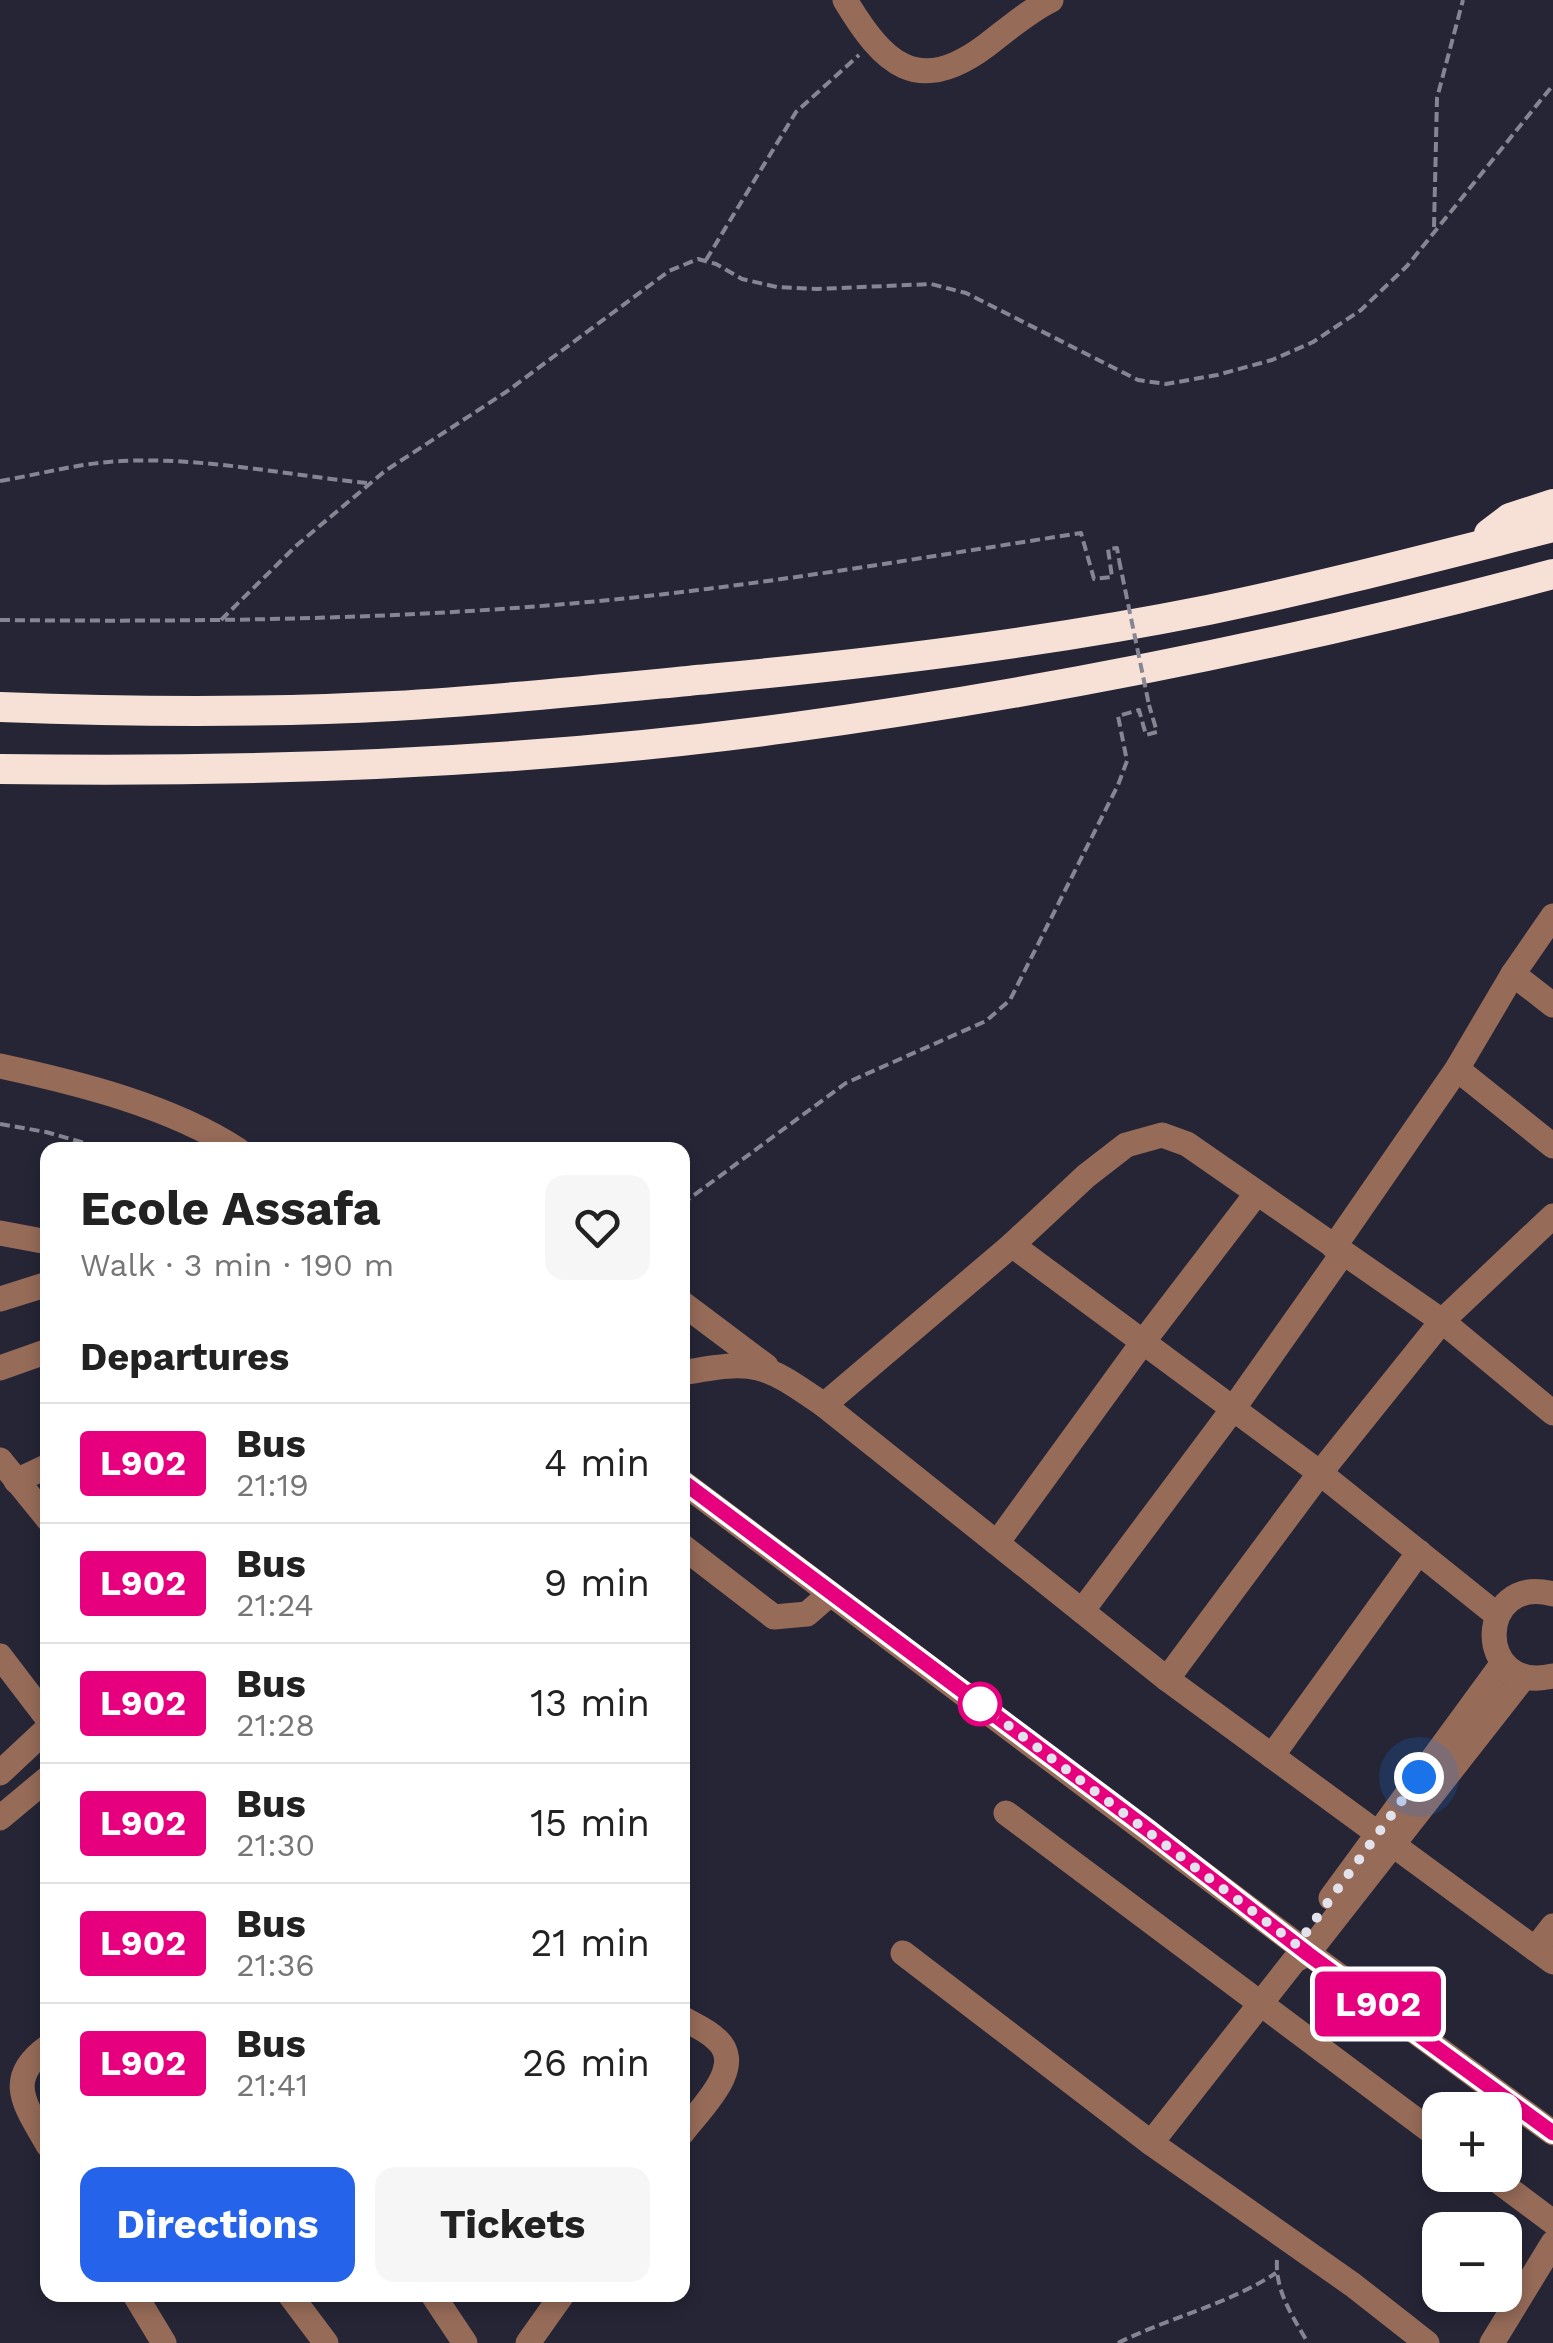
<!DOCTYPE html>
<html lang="en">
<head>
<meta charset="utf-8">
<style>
	body { margin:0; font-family:"Work Sans",sans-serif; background:#f6f6f6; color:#222; height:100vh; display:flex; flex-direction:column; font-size:38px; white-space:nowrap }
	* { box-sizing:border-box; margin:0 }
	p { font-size:32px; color:#767676 }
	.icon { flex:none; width:55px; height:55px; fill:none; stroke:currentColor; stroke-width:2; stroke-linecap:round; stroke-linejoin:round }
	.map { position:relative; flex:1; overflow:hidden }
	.drawer { position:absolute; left:40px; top:1142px; width:650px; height:1160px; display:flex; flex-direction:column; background:#fff; border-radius:20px; box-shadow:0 5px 15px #0003 }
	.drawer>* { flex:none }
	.badge { padding:0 20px; border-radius:8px; font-size:35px; line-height:65px }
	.controls { position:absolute; left:1422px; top:2092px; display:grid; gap:20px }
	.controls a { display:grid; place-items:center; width:100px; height:100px; border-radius:20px; background:#fff; box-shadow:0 5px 15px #0003; font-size:50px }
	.you { position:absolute; width:50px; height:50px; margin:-25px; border:8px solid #fff; border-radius:50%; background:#1a73e8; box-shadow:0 0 0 15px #1a73e833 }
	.map>.badge { position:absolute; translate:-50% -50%; box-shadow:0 0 0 5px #fff }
	h2 { padding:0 40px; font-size:38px; line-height:90px }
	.round { display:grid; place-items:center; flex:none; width:105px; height:105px; border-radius:20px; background:#f6f6f6 }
	.headline { display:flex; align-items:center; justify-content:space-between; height:170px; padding:0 40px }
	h1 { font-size:48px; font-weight:700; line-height:75px }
	.cta { display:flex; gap:20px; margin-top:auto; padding:20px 40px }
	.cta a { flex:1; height:115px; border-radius:20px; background:#2563eb; color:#fff; font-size:40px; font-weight:700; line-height:115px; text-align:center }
	.cta a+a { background:#f6f6f6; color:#222 }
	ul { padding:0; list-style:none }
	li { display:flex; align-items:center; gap:30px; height:120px; padding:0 40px; border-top:2px solid #e0e0e0 }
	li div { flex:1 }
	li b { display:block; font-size:38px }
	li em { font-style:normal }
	li .badge { min-width:110px; font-weight:700; text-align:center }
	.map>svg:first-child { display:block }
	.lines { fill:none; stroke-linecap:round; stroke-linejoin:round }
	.path { stroke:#868593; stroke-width:4; stroke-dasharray:10 5; stroke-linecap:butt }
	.minor { stroke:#966b58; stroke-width:25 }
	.highway { stroke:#f7e1d7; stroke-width:30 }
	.path-bridge { stroke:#868593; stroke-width:4; stroke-dasharray:10 5; stroke-linecap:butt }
	.line-casing { stroke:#fff; stroke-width:22 }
	.line { stroke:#e6007e; stroke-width:15 }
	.walk { stroke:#e2e2ed; stroke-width:10; stroke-dasharray:0 18 }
	.stop-dot { fill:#fff; stroke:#e6007e; stroke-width:5 }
</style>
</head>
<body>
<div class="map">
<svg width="1553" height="2343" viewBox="0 0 1553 2343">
	<rect width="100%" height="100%" fill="#262536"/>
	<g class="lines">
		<g class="path">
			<polyline points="1434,227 1437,98 1463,0"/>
			<polyline points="706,260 796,112 859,55"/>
			<path d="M0,481C41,474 80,463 121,461C203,457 287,475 367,483"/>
			<path d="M0,620C192,622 385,620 577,603C746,588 913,559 1081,533L1094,579L1112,577L1108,549L1117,548L1119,560"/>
			<polyline points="221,620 297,545 385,471 506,392 669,271 698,259 716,264 742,279 777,287 817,289 931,284 966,293 1138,380 1166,384 1217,375 1272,360 1313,342 1361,310 1407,266 1553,85"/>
			<polyline points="0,1124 46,1132 109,1150"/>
			<polyline points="682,1204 846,1083 986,1021 1010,1000 1118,785 1127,761 1118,716 1139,710 1146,735 1157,732 1149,705"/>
			<path d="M1277,2260C1275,2291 1293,2317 1308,2343"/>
			<path d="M1118,2343C1170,2317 1227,2305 1276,2273"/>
		</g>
		<g class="minor">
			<path d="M845,0C883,63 917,98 987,45C1008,29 1027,12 1051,0"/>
			<polyline points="1513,974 1553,1005"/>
			<path d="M0,1066C78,1083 171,1106 238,1150"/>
			<polyline points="1457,1069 1553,1146"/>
			<polyline points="0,1233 48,1242"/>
			<polyline points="1012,1245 1320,1473 1497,1615"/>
			<polyline points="1334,1247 1457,1069 1513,974 1553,916"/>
			<polyline points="0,1299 48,1284"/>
			<polyline points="682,1303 766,1366"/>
			<polyline points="0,1368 48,1351"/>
			<path d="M682,1373C757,1359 763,1363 824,1405L1167,1679L1553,1962"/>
			<polyline points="824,1405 1012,1245 1086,1176 1126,1145 1162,1135 1187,1144 1442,1321 1553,1413"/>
			<polyline points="0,1460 48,1519"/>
			<polyline points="16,1481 48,1466"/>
			<polyline points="682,1482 1308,1953 1553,2133"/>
			<polyline points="997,1543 1143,1342 1257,1193"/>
			<polyline points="682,1546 774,1617 807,1614 830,1594"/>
			<path d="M1553,1594C1476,1573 1473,1695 1553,1676"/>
			<polyline points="1082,1611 1233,1409 1343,1253"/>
			<polyline points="0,1656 48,1719"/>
			<polyline points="1167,1679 1320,1473 1442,1321 1553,1216"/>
			<polyline points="1272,1756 1419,1552"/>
			<polyline points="0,1773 48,1728"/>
			<polyline points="1006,1813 1440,2138"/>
			<polyline points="0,1818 48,1778"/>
			<polyline points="1331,1898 1503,1663"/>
			<polyline points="1535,1949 1553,1926"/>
			<polyline points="903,1953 1151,2143 1353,2285 1427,2343"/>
			<path d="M682,2018C694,2025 707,2030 716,2039C748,2066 699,2110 682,2133"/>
			<path d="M48,2047C3,2079 26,2106 48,2145"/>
			<polyline points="1151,2143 1294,1961 1308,1953 1524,1677"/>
			<polyline points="1490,2175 1553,2222"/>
			<polyline points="135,2295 164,2343"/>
			<polyline points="290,2295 326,2343"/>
			<polyline points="433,2295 465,2343"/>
			<polyline points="528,2343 562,2295"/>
			<polyline points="1492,2343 1553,2243"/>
		</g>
		<g class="highway">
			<polyline points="1489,534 1510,518 1553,504"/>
			<path d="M0,707C131,712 263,713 394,706C499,700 604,689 708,679C876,663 1043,643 1208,610C1324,586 1438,556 1553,527"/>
			<path d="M0,769C260,773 529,763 787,728C1045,693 1302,641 1553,574"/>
		</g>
		<polyline class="path-bridge" points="1119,560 1149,705"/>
	</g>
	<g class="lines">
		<g class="line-casing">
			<polyline id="line" points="682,1481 1147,1829 1308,1954 1553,2133"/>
		</g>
		<use href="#line" class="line"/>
		<polyline class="walk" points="980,1704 1297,1945 1419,1777"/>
	</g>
	<circle class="stop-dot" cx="980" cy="1704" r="20"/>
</svg>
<div class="controls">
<a>+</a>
<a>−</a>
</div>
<div class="you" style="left:1419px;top:1777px"></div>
<b class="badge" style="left:1378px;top:2004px;background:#e6007e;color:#fff">L902</b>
<section class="drawer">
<div class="headline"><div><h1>Ecole Assafa</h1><p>Walk · 3 min · 190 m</p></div><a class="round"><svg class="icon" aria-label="heart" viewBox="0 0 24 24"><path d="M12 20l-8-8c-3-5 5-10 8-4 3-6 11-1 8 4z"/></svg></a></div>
<h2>Departures</h2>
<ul>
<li><span class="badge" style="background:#e6007e;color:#fff">L902</span><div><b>Bus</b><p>21:19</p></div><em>4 min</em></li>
<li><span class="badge" style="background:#e6007e;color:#fff">L902</span><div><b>Bus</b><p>21:24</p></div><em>9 min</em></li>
<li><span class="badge" style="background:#e6007e;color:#fff">L902</span><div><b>Bus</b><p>21:28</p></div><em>13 min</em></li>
<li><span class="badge" style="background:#e6007e;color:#fff">L902</span><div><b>Bus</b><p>21:30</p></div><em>15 min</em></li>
<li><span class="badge" style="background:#e6007e;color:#fff">L902</span><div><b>Bus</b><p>21:36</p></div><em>21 min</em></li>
<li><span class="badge" style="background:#e6007e;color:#fff">L902</span><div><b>Bus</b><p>21:41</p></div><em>26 min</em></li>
</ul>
<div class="cta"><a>Directions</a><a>Tickets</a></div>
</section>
</div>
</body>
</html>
